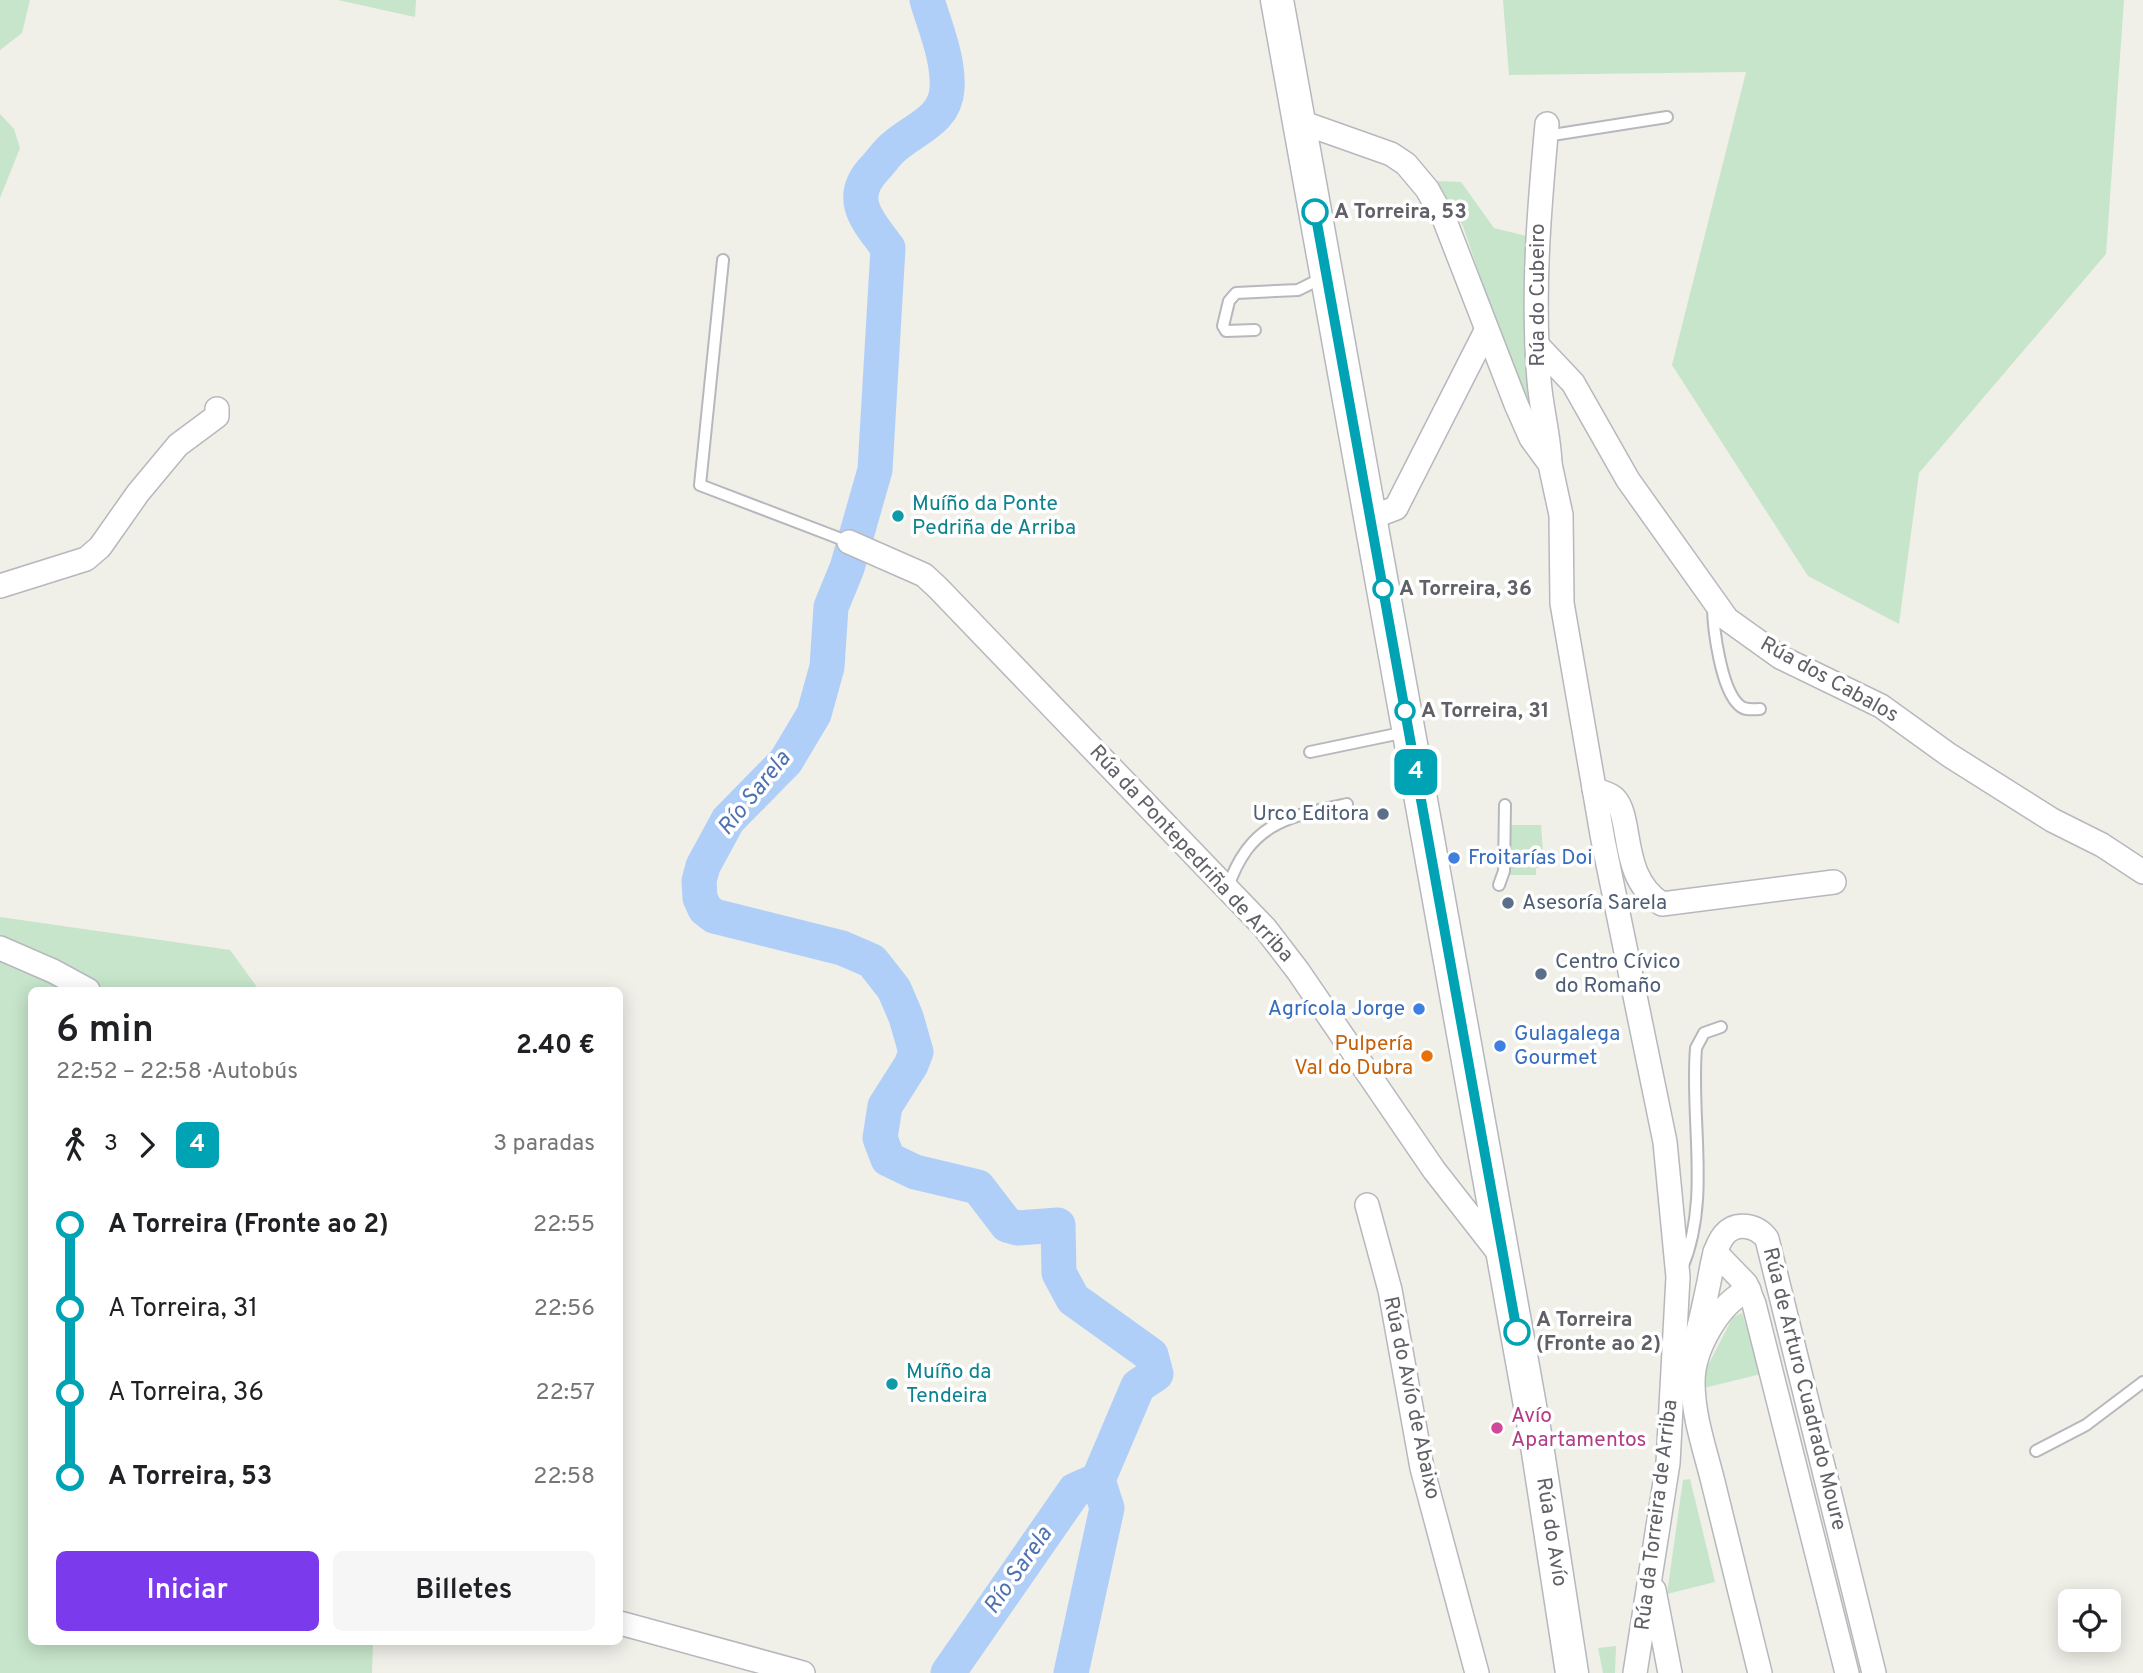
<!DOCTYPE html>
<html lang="es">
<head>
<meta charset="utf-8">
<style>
	body { margin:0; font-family:Overpass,sans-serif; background:#f6f6f6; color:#202124; height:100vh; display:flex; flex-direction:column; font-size:26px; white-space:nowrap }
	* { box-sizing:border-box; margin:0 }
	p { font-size:23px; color:#757577 }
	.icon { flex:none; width:38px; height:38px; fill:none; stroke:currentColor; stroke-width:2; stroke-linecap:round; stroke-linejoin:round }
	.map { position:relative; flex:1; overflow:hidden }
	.details { position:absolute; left:28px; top:987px; width:595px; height:658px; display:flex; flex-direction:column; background:#fff; border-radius:10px; box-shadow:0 4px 18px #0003 }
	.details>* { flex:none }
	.badge { padding:0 14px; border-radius:10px; font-size:24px; line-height:46px }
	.tools { position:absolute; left:2058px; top:1589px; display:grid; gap:14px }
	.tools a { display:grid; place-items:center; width:63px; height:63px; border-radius:10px; background:#fff; box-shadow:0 4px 18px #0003; font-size:35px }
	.map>.badge { position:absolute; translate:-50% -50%; box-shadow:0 0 0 4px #fff }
	.legs { display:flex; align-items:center; gap:10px; height:77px; padding:0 28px; font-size:23px }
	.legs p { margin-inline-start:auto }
	.summary { display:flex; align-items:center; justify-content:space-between; height:119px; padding:0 28px }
	h1 { font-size:38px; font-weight:600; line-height:52px }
	.cta { display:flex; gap:14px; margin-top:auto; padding:14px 28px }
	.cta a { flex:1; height:80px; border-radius:10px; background:#7c3aed; color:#fff; font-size:28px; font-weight:600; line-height:80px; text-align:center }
	.cta a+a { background:#f6f6f6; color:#202124 }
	ul { padding:0 28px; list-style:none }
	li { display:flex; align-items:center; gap:24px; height:84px; font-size:26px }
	li i { display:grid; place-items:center; width:10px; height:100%; margin:0 9px; background:currentColor }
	li i::after { content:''; width:18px; height:18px; margin:-9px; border:5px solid; border-radius:50%; background:#fff }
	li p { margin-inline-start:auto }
	li:first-child i { background:linear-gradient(#0000 50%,currentColor 0) }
	li:last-child i { background:linear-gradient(currentColor 50%,#0000 0) }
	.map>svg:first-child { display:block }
	.green { fill:#c6e5ca }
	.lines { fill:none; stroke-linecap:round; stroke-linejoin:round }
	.river { stroke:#afcff8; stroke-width:35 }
	.lane-casing { stroke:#b7b8bd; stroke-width:14 }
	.street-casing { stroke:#b7b8bd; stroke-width:26 }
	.secondary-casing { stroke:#b6b8bd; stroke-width:35 }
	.lane { stroke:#fff; stroke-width:10 }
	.street { stroke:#fff; stroke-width:23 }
	.secondary { stroke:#fff; stroke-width:32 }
	.line-1-casing { stroke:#fff; stroke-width:16 }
	.line-1 { stroke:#00a3b4; stroke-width:10 }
	.stop-1-dot { fill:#fff; stroke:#00a3b4; stroke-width:3.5 }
	.culture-dot { fill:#0f9aa8; stroke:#fff; stroke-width:2.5 }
	.service-dot { fill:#5c6f8a; stroke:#fff; stroke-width:2.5 }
	.shop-dot { fill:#3f7fe0; stroke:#fff; stroke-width:2.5 }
	.food-dot { fill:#e8710a; stroke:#fff; stroke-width:2.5 }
	.hotel-dot { fill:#d1479c; stroke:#fff; stroke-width:2.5 }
	.labels { text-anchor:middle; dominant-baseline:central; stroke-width:7; stroke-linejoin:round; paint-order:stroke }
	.stop-label { font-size:21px; font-weight:bold; fill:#5f6166; stroke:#fff; text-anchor:start }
	.street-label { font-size:21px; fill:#5f6166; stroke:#fff }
	.culture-label { font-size:21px; fill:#0d838f; stroke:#fff; text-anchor:start }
	.service-label { font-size:21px; fill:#4e5e75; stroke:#fff; text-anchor:start }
	.shop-label { font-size:21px; fill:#366cbe; stroke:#fff; text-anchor:start }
	.food-label { font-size:21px; fill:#c56008; stroke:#fff; text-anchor:end }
	.hotel-label { font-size:21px; fill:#b23c85; stroke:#fff; text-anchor:start }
	.water-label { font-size:23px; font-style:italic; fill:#4f72b2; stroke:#fff }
</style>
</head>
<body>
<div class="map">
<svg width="2143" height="1673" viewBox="0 0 2143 1673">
	<rect width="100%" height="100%" fill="#f0efe8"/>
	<g class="green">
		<polygon points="0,0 30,0 22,33 0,50"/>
		<polygon points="338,0 416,0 415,17"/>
		<polygon points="1503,0 2124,0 2106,254 1919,473 1899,624 1808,576 1672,365 1746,72 1509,75"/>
		<polygon points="0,114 14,129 20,148 0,198"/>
		<path d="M1435,181L1461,182L1494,228L1526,236C1524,298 1522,361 1535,422L1493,315L1463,226Z"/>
		<polygon points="1507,825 1541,825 1544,867 1536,868 1536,875 1509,875"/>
		<polygon points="0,917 230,950 259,990 32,990 32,1642 373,1642 372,1673 0,1673"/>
		<polygon points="1742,1313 1761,1374 1704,1388 1704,1373 1733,1317"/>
		<polygon points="1690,1479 1715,1582 1667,1594 1683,1480"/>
		<polygon points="1616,1646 1615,1673 1603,1673 1598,1648"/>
	</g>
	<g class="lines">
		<g class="river">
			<path d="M927,0C935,27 949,59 947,89C945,120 916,128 895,146C887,152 881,162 874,169C846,199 868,221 888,248L875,470L847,568L831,607L827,667L814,714L786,761L728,820L703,866L699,881L700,898L705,909L714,916L842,948L872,961L894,989L906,1017L916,1052L911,1065L885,1106L880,1138L888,1159L915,1172L978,1187L1007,1225L1018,1228L1058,1225L1059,1273L1073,1299L1151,1355L1156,1374L1138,1386L1098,1480L1107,1508L1071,1673"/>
			<polyline points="948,1673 1075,1490 1098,1480"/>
		</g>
		<g class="lane-casing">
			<g id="lane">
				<polyline points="1546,136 1667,117"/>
				<polyline points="723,260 700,485 849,542"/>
				<polyline points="1255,330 1226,331 1223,326 1229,301 1236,293 1298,290 1324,277"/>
				<path d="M1713,605C1713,629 1721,689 1739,705C1745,711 1753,709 1760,709"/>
				<polyline points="1310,752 1406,732"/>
				<polyline points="1499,885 1504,871 1505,805"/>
				<path d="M1228,887C1250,823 1286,817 1347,804"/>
				<path d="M1682,1268C1711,1200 1690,1120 1696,1048L1704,1033L1721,1027"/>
				<polyline points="2036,1451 2086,1425 2143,1382"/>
			</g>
		</g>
		<g class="street-casing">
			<g id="street">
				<polyline points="1298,121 1391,154 1406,164 1427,189 1445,221 1516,404 1531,438 1550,464 1561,515 1562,603 1603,840 1665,1142 1678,1277 1668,1463 1635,1673"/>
				<path d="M1547,124C1539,210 1532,294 1539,380C1541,408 1549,435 1550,464"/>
				<polyline points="1538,346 1573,383 1628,480 1727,619 1780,657 1881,706 1949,755 2052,820 2102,845 2143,872"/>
				<polyline points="1370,518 1396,508 1486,331"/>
				<polyline points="849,542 924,575 938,588 1265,928 1298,971 1434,1170 1502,1257"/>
				<polyline points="0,586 86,559 100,547 138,493 178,445 217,416 217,409"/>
				<path d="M1594,789C1600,792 1608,793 1614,798C1634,818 1618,876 1662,904L1834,882"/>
				<polyline points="0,948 53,971 88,990"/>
				<polyline points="1367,1205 1390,1290 1422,1468 1477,1673"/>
				<polyline points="1715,1252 1746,1284 1754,1304 1847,1673"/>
				<path d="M1749,1290C1719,1302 1693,1350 1693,1382C1693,1418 1706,1452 1714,1486C1730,1549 1745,1611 1760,1673"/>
				<path d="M1677,1380C1696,1353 1702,1313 1709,1282C1712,1266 1714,1248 1724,1235C1736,1221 1757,1225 1767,1239L1874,1673"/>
				<polyline points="1654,1590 1670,1673"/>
				<polyline points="620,1623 803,1673"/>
			</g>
		</g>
		<g class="secondary-casing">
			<polyline id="secondary" points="1277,0 1536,1439 1572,1673"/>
		</g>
		<use href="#lane" class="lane"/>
		<use href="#street" class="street"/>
		<use href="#secondary" class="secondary"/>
	</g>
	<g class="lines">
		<g class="line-1-casing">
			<polyline id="line-1" points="1315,212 1517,1332"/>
		</g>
		<use href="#line-1" class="line-1"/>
	</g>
	<g class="stop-1-dot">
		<circle cx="1315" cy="212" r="12"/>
		<circle cx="1383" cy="589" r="9"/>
		<circle cx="1405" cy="711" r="9"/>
		<circle cx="1517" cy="1332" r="12"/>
	</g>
	<g class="culture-dot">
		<circle cx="898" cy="516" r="7"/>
		<circle cx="892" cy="1384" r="7"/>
	</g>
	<g class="service-dot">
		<circle cx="1383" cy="814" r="7"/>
		<circle cx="1508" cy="903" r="7"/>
		<circle cx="1541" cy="974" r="7"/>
	</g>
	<g class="shop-dot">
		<circle cx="1454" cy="858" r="7"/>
		<circle cx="1419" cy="1009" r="7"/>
		<circle cx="1500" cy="1046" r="7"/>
	</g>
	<circle class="food-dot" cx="1427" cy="1056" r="7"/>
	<circle class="hotel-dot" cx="1497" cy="1428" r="7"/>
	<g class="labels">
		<g class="stop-label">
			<text x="1334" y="212">A Torreira, 53</text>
			<text x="1399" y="589">A Torreira, 36</text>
			<text x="1421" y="711">A Torreira, 31</text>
			<text x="1536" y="1320">A Torreira<tspan x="1536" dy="24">(Fronte ao 2)</tspan></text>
		</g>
		<g class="street-label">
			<text transform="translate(1538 295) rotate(-90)">Rúa do Cubeiro</text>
			<text transform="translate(1829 680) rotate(29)">Rúa dos Cabalos</text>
			<text transform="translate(1191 854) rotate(47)">Rúa da Pontepedriña de Arriba</text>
			<text transform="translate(1804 1389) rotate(76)">Rúa de Arturo Cuadrado Moure</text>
			<text transform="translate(1411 1398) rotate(78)">Rúa do Avío de Abaixo</text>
			<text transform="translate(1657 1515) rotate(-83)">Rúa da Torreira de Arriba</text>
			<text transform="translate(1551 1532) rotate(81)">Rúa do Avío</text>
		</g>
		<g class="culture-label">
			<text x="912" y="504">Muíño da Ponte<tspan x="912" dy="24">Pedriña de Arriba</tspan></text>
			<text x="906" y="1372">Muíño da<tspan x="906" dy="24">Tendeira</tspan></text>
		</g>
		<g class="service-label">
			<text x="1369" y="814" text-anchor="end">Urco Editora</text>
			<text x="1522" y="903">Asesoría Sarela</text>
			<text x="1555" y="962">Centro Cívico<tspan x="1555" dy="24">do Romaño</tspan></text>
		</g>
		<g class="shop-label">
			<text x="1468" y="858">Froitarías Doi</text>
			<text x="1405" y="1009" text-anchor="end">Agrícola Jorge</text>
			<text x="1514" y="1034">Gulagalega<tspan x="1514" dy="24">Gourmet</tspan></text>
		</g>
		<g class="food-label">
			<text x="1413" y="1044">Pulpería<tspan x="1413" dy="24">Val do Dubra</tspan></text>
		</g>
		<g class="hotel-label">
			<text x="1511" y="1416">Avío<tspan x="1511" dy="24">Apartamentos</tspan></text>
		</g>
		<g class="water-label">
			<text transform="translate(755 794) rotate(-51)">Río Sarela</text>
			<text transform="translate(1019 1571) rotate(-55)">Río Sarela</text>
		</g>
	</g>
</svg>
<div class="tools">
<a><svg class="icon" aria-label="locate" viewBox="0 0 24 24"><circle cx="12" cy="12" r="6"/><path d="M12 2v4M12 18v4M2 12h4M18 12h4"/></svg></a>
</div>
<b class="badge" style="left:1416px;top:772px;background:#00a3b4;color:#fff">4</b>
<section class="details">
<div class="summary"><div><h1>6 min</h1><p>22:52 – 22:58 · Autobús</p></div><b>2.40 €</b></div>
<div class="legs"><svg class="icon" aria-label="walk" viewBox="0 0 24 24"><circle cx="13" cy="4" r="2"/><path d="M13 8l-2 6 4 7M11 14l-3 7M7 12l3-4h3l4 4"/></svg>3<svg class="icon" aria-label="forward" viewBox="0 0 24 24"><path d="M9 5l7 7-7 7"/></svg><b class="badge" style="background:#00a3b4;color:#fff">4</b><p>3 paradas</p></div>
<ul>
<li><i style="color:#00a3b4"></i><b>A Torreira (Fronte ao 2)</b><p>22:55</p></li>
<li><i style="color:#00a3b4"></i><span>A Torreira, 31</span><p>22:56</p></li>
<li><i style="color:#00a3b4"></i><span>A Torreira, 36</span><p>22:57</p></li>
<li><i style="color:#00a3b4"></i><b>A Torreira, 53</b><p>22:58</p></li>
</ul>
<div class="cta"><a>Iniciar</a><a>Billetes</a></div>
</section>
</div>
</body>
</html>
